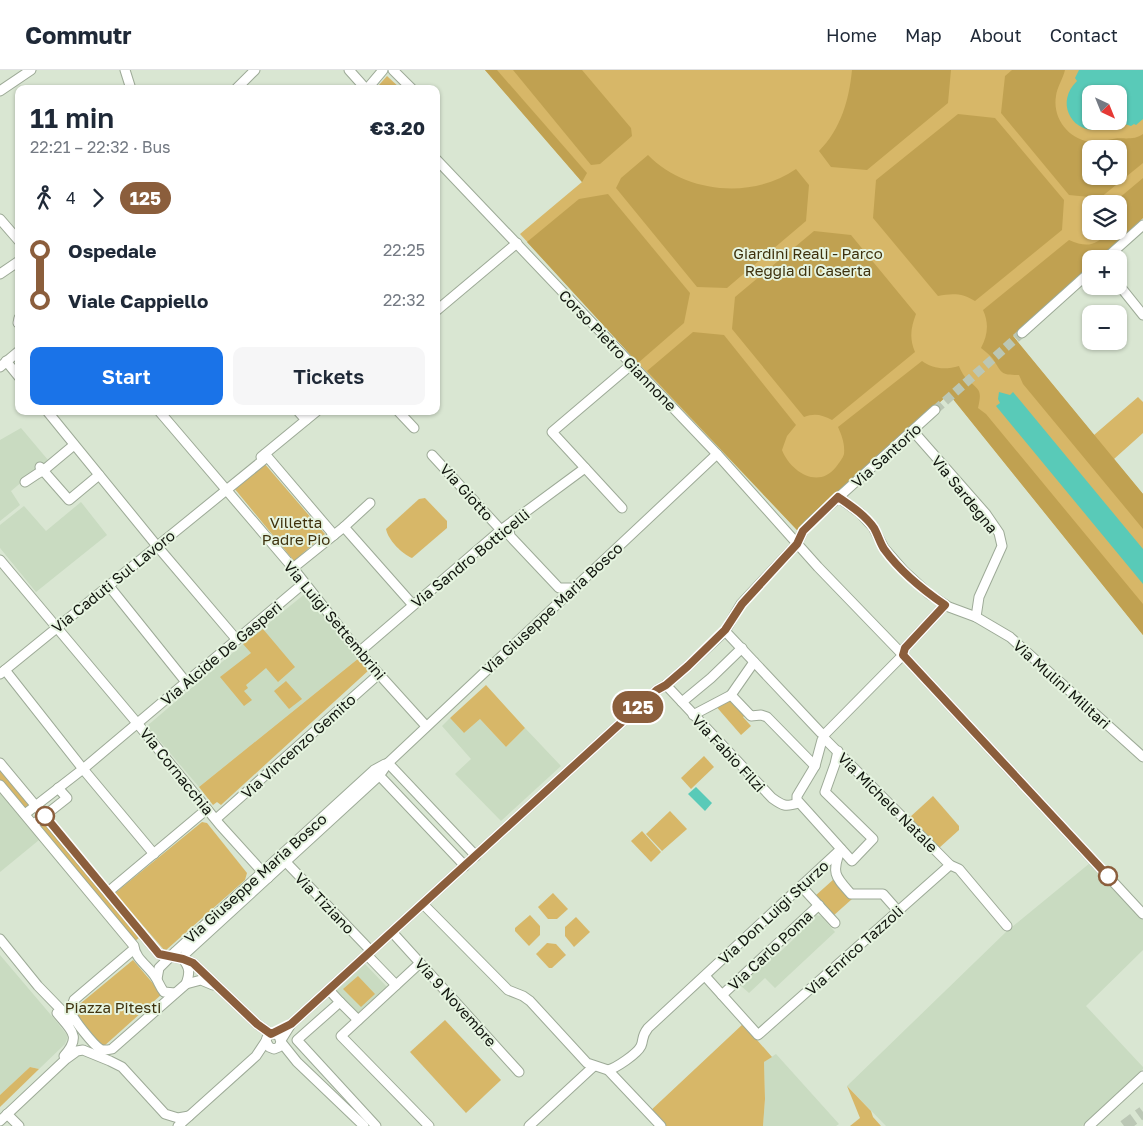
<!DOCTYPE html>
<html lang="en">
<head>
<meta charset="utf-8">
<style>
	body { margin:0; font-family:"Golos Text",sans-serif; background:#f6f6f7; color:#1f2937; height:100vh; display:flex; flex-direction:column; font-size:19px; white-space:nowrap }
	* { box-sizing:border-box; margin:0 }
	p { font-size:16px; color:#747a83 }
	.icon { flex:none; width:28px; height:28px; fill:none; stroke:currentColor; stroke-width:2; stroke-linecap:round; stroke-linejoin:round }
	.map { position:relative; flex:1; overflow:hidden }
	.side { position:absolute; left:15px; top:15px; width:425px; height:330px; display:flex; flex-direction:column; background:#fff; border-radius:10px; box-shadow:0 1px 4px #0004 }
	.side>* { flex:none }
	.badge { padding:0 10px; border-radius:16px; font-size:18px; line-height:32px }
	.needle { width:32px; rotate:137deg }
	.controls { position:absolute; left:1082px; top:15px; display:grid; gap:10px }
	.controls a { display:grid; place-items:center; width:45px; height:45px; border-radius:10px; background:#fff; box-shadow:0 1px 4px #0004; font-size:25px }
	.map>.badge { position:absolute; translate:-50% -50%; box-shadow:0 0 0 2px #fff }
	.legs { display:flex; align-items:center; gap:8px; height:55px; padding:0 15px; font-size:16px }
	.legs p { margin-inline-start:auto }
	.headline { display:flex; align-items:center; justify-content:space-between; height:85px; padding:0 15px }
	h1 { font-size:28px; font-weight:600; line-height:38px }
	.button { display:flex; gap:10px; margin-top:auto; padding:10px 15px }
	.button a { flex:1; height:58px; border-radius:10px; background:#1a73e8; color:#fff; font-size:20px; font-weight:600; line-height:58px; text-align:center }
	.button a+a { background:#f6f6f7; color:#1f2937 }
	ul { padding:0 15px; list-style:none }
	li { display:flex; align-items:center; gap:18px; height:50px; font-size:19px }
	li i { display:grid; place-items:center; width:8px; height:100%; margin:0 6px; background:currentColor }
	li i::after { content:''; width:12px; height:12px; margin:-6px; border:4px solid; border-radius:50%; background:#fff }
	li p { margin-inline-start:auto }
	li:first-child i { background:linear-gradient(#0000 50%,currentColor 0) }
	li:last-child i { background:linear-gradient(currentColor 50%,#0000 0) }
	header { display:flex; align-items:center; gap:30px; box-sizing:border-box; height:70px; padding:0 25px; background:#fff; border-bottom:1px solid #e0e1e3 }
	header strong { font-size:24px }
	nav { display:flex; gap:28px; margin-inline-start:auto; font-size:18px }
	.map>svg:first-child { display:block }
	.built { fill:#c9dbc1 }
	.green { fill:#d7b768; fill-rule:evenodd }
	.forest { fill:#c0a151; fill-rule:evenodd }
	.water { fill:#59cab8; fill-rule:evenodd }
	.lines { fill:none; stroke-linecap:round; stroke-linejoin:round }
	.minor-tunnel { stroke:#bbc7b5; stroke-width:9; stroke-dasharray:9 4.5; stroke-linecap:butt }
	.highway-tunnel { stroke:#bbc7b5; stroke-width:12; stroke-dasharray:12 6; stroke-linecap:butt }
	.minor-casing { stroke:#9daa97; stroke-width:11 }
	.minor { stroke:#fff; stroke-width:9 }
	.line-1-casing { stroke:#fff; stroke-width:11 }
	.line-1 { stroke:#8b5e3c; stroke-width:8 }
	.stop-1-dot { fill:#fff; stroke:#8b5e3c; stroke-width:2.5 }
	.labels { text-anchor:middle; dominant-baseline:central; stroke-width:4; stroke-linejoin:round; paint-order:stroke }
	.park-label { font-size:15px; fill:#3e310d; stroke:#e6f4e0 }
	.street-label { font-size:15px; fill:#11150e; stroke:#e6f4e0 }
</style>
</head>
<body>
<header>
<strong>Commutr</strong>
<nav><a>Home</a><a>Map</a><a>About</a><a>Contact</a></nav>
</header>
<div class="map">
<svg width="1143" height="1056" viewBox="0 0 1143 1056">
	<rect width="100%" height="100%" fill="#d9e6d2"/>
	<g class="built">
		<polygon points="21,358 48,390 11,421 20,435 0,451 0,370"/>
		<polygon points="81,432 107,465 36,522 0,478 0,455 24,436 46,461"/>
		<polygon points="306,523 359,588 199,717 147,656 243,574"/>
		<polygon points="450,648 464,663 480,649 506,677 525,658 561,696 501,751 455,704 471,689 442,656"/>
		<polygon points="0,723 39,770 0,802"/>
		<polygon points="1090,793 1143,850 1143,880 1086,936 1143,997 1143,999 1082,1056 886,1056 847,1016 1007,861"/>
		<polygon points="816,845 821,846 835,862 775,918 765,908 749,923 740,915 778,879 781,881 797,866 796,863"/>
		<polygon points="0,885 56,951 67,965 67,969 65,974 39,999 30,997 0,1025"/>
		<polygon points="365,894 387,917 355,946 333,924"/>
		<polygon points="776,984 839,1054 836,1056 763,1056 765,1029 764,992"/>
	</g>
	<g class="green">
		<path d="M485,0H1143V148L1098,189H1091V195L1013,266L1094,365L1138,327L1143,332V363L1114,389L1143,424V565L949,324L797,460L638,293L520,164L582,112ZM1091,24H1119V51H1091ZM1091,79H1119V106H1091ZM1091,134H1119V161H1091Z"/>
		<polygon points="387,6 401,19 378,19 379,15"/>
		<polygon points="264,393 325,464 294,491 234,418"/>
		<path d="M425,428L447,451V458L412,488C402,484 388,470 386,459L419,429Z"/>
		<polygon points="263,559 295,597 278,612 266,598 246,615 248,618 244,621 252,630 244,636 220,607 251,583 243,574"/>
		<polygon points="359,588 369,600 221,735 217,732 213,735 199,717"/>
		<polygon points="286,611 302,629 289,639 274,621"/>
		<polygon points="486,615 525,658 506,677 480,649 464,663 450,648"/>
		<polygon points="731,625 748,643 743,647 751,656 741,665 714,634"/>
		<polygon points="704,686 714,697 691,719 681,708"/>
		<polygon points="0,697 33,735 25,740 0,710"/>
		<polygon points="933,726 959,756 959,760 939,778 909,748"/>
		<polygon points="670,741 687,759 662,781 646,764"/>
		<polygon points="44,750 140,867 134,872 38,755"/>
		<polygon points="202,752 207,753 247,803 245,810 165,881 115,823"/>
		<polygon points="642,761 661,782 651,792 631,771"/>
		<polygon points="834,809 852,829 833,846 815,826"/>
		<polygon points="553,823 568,839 557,849 548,849 538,837"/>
		<polygon points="530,845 540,856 540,865 529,876 515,861 515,858"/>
		<polygon points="576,847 590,862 574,877 565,866 565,857"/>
		<polygon points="547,873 556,874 566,885 552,898 549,898 536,884"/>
		<polygon points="133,890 162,924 103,977 74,942 75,938"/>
		<polygon points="358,906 375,924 361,937 343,919"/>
		<polygon points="445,950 501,1010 466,1043 410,982"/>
		<polygon points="743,954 772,987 764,992 765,1029 763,1056 662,1056 648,1043"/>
		<polygon points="30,997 39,999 0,1037 0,1025"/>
		<polygon points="847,1016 871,1041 873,1047 881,1056 850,1056 860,1048"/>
	</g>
	<g class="forest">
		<polygon points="485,0 497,0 587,103 582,112"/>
		<polygon points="513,0 582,0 631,58 632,66 600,94 591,95"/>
		<path d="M852,0H951L948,33L867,100L831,97L819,81C841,59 849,30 852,0Z"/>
		<path d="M1012,0H1065C1063,9 1057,17 1056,26C1052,49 1070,71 1093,72C1100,72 1106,70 1113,69C1123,67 1134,71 1143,64V93L1100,128L1069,125L1001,43L1005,6ZM1091,79H1119V106H1091Z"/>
		<path d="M958,44L995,48L1064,130L1062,160L975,231C963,223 952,223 938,226L873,148L876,110Z"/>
		<path d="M648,85C685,123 752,130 796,99L809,115L806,151L727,218L697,217L616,118L621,108Z"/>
		<path d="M1143,108V148L1098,189H1091V195L1013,266L1143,424V459L1023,314L1019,305C1000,305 1002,303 993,289C990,285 985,281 981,278C988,265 989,253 983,240L1069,170C1087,178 1096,176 1109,161H1119V134H1112Z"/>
		<polygon points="608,124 690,223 684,253 638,293 527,172 579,129"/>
		<path d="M814,161L851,165L916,244C911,257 909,268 915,282L832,350C822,345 815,343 804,347L732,259L735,227Z"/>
		<path d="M693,262L724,265L796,355L787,366L782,380C790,401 818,420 836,397C839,393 843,388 844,384C845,374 842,366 838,357L922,291C933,299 945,300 959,296C961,301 964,307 968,310C980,321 982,320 978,338L986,344L1143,534V565L949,324L797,460L647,301Z"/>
	</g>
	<g class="water">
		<path d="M1079,0H1143V49L1136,55L1134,54L1131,56L1122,53L1115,56L1113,54C1081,75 1050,37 1077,11L1075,8ZM1091,24H1119V51H1091Z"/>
		<polygon points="999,322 1010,325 1013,322 1143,479 1143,514 996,336 1000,333 998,329"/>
		<polygon points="696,717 712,733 705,741 688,724"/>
	</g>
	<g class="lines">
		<polyline class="minor-tunnel" points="935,340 1022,263"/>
		<polyline class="highway-tunnel" points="1124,1056 1143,1042"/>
		<g class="minor-casing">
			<g id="minor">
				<polyline points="125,0 131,19"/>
				<polyline points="349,0 366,19"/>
				<polyline points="393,0 412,19"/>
				<polyline points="236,19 255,0"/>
				<polyline points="367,19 383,0"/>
				<polyline points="0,21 31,0"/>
				<polyline points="436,89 717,384 818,497 903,585 1143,844"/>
				<polyline points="0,149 19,171"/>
				<polyline points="1105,189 1143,155"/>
				<polyline points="0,204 19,191"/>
				<polyline points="1119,215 1143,245"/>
				<polyline points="436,241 517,173"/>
				<polyline points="18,253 19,248"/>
				<polyline points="1022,263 1091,201"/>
				<polyline points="6,291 19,307"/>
				<polyline points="0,297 19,281"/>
				<polyline points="47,341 157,476 237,570"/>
				<polyline points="159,341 293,498 359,582 426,656"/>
				<polyline points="298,341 306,350"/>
				<polyline points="398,341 414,358"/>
				<polyline points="913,361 986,444 999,463 1002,476 979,527 976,547"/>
				<polyline points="265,384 334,465 344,457 413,535"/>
				<polyline points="432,385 501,460"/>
				<polyline points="261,387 317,341"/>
				<polyline points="40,397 69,430 99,405"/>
				<polyline points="25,412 37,404 44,400 74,375"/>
				<polyline points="838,427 860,443 873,457 884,478 904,501 929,524 949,537 976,547 1010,567 1143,687"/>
				<polyline points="622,438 552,362 632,294"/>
				<polyline points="513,451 509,459 510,466 559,518 576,518"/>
				<polyline points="344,457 370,433"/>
				<polyline points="0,490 137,653 220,755 268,808"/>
				<polyline points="293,498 334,465"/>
				<polyline points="109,516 186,612"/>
				<polyline points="725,561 821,663"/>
				<polyline points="359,582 501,460 585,398"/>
				<polyline points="5,600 83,699 154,784"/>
				<polyline points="0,604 267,387"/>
				<path d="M666,615L772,728C783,736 785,737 799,733"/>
				<polyline points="731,625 751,646 761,645 767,647 815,696"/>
				<polyline points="682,632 711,608 742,578"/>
				<polyline points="693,645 731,625 754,592"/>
				<polyline points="825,664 903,585 905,578 945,535"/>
				<polyline points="825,669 950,795 959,799 1007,856"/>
				<polyline points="822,670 815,696 797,726 797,730 852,791 873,769 825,722 835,694 838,681"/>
				<polyline points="0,693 159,884 183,889 193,893 257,954 271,964"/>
				<polyline points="388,693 476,786"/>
				<polyline points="376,702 465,796"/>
				<path d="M0,715L134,876C135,889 150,897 156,908C159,913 160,917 164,922L175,923"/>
				<polyline points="25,744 83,699 304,513"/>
				<polyline points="216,749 379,604"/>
				<polyline points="34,754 67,728 58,718"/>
				<path d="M840,781C831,804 836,807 851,824H883L898,841"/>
				<polyline points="283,789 371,881"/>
				<polyline points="801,816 835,853"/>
				<polyline points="108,822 207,739"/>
				<polyline points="423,834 508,920 523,926 530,931 587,993 608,1000 661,1056"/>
				<polyline points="392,862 519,1002"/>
				<polyline points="0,869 38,916 72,951"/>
				<path d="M134,879L74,930C73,934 70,937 71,941C72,949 94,975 100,979C104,981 108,980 112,979L186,914L201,910L213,915"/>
				<polyline points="367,885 396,915"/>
				<polyline points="183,889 186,883 379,706 388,693 717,384"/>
				<path d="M183,889C190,898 190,903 186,914"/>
				<polyline points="420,893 341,966 429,1056"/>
				<polyline points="705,906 758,965 950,795"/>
				<polyline points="157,909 159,898 176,881 374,700 385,694"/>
				<polyline points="329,920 340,932 297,970 376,1056"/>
				<polyline points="722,925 819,835"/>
				<polyline points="340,932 358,950"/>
				<path d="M57,943C71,960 82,966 64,986"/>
				<polyline points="281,970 291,954 657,620 666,615 688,596 725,561 741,534 797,474 803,461 809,454 935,340"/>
				<path d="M281,972L279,977L274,979L269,977L266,971C267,964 273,962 279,966L281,972L297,992L364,1056"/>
				<path d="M608,1000C616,998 637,984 641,976C644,969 641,967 648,958L841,779"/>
				<polyline points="7,1044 19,1056"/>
				<polyline points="0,1051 66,989 77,981 83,980 110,991 122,997 165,1044 178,1048 189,1046"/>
				<polyline points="178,1056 256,986 266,971"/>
				<polyline points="529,1056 594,996"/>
				<polyline points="1089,1056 1143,1006"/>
			</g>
		</g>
		<use href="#minor" class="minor"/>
	</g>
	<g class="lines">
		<g class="line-1-casing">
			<path id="line-1" d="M45,746L159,884L183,889L193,893L257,954L271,964L291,954L657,620L666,615L688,596L725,560L742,534L797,474L803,461L838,427C851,436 865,445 874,458C878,465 880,473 884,479C900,501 923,520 945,535L905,578L903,585L1108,806"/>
		</g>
		<use href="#line-1" class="line-1"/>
	</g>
	<g class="stop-1-dot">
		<circle cx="45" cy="746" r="9"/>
		<circle cx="1108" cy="806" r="9"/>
	</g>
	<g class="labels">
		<g class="park-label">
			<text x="808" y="183">Giardini Reali - Parco<tspan x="808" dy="17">Reggia di Caserta</tspan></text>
			<text x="296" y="452">Villetta<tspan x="296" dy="17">Padre Pio</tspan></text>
			<text x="113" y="937">Piazza Pitesti</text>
		</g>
		<g class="street-label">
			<text transform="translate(618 280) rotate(46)">Corso Pietro Giannone</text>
			<text transform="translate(886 385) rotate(-42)">Via Santorio</text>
			<text transform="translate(467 422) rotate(48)">Via Giotto</text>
			<text transform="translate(965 424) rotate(51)">Via Sardegna</text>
			<text transform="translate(470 488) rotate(-39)">Via Sandro Botticelli</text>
			<text transform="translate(113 511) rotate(-39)">Via Caduti Sul Lavoro</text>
			<text transform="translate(552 538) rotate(-43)">Via Giuseppe Maria Bosco</text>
			<text transform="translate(335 550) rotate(50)">Via Luigi Settembrini</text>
			<text transform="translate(221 583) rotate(-40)">Via Alcide De Gasperi</text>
			<text transform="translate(1062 614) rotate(42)">Via Mulini Militari</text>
			<text transform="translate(298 676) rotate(-42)">Via Vincenzo Gemito</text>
			<text transform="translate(729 683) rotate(47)">Via Fabio Filzi</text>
			<text transform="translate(177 701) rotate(51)">Via Cornacchia</text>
			<text transform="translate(888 732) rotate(45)">Via Michele Natale</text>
			<text transform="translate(255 808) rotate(-42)">Via Giuseppe Maria Bosco</text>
			<text transform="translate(325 833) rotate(46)">Via Tiziano</text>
			<text transform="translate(773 842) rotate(-43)">Via Don Luigi Sturzo</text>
			<text transform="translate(770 880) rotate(-43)">Via Carlo Poma</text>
			<text transform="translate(854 880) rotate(-42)">Via Enrico Tazzoli</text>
			<text transform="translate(456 932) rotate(48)">Via 9 Novembre</text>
		</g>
	</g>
</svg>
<div class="controls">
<a><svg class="needle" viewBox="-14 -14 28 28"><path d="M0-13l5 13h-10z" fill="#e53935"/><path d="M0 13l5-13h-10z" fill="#747a83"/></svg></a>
<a><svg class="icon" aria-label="locate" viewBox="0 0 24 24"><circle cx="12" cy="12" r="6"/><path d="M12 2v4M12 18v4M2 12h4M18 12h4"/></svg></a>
<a><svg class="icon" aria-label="layers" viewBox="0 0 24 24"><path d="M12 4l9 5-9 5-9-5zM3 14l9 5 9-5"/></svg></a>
<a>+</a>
<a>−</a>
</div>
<b class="badge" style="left:638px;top:637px;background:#8b5e3c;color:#fff">125</b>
<section class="side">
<div class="headline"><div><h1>11 min</h1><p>22:21 – 22:32 · Bus</p></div><b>€3.20</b></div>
<div class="legs"><svg class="icon" aria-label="walk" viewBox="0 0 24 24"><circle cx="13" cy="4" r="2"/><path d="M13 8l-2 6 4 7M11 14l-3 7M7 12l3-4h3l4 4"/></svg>4<svg class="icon" aria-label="forward" viewBox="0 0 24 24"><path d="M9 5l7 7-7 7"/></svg><b class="badge" style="background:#8b5e3c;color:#fff">125</b></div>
<ul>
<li><i style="color:#8b5e3c"></i><b>Ospedale</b><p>22:25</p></li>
<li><i style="color:#8b5e3c"></i><b>Viale Cappiello</b><p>22:32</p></li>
</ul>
<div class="button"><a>Start</a><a>Tickets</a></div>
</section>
</div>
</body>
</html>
